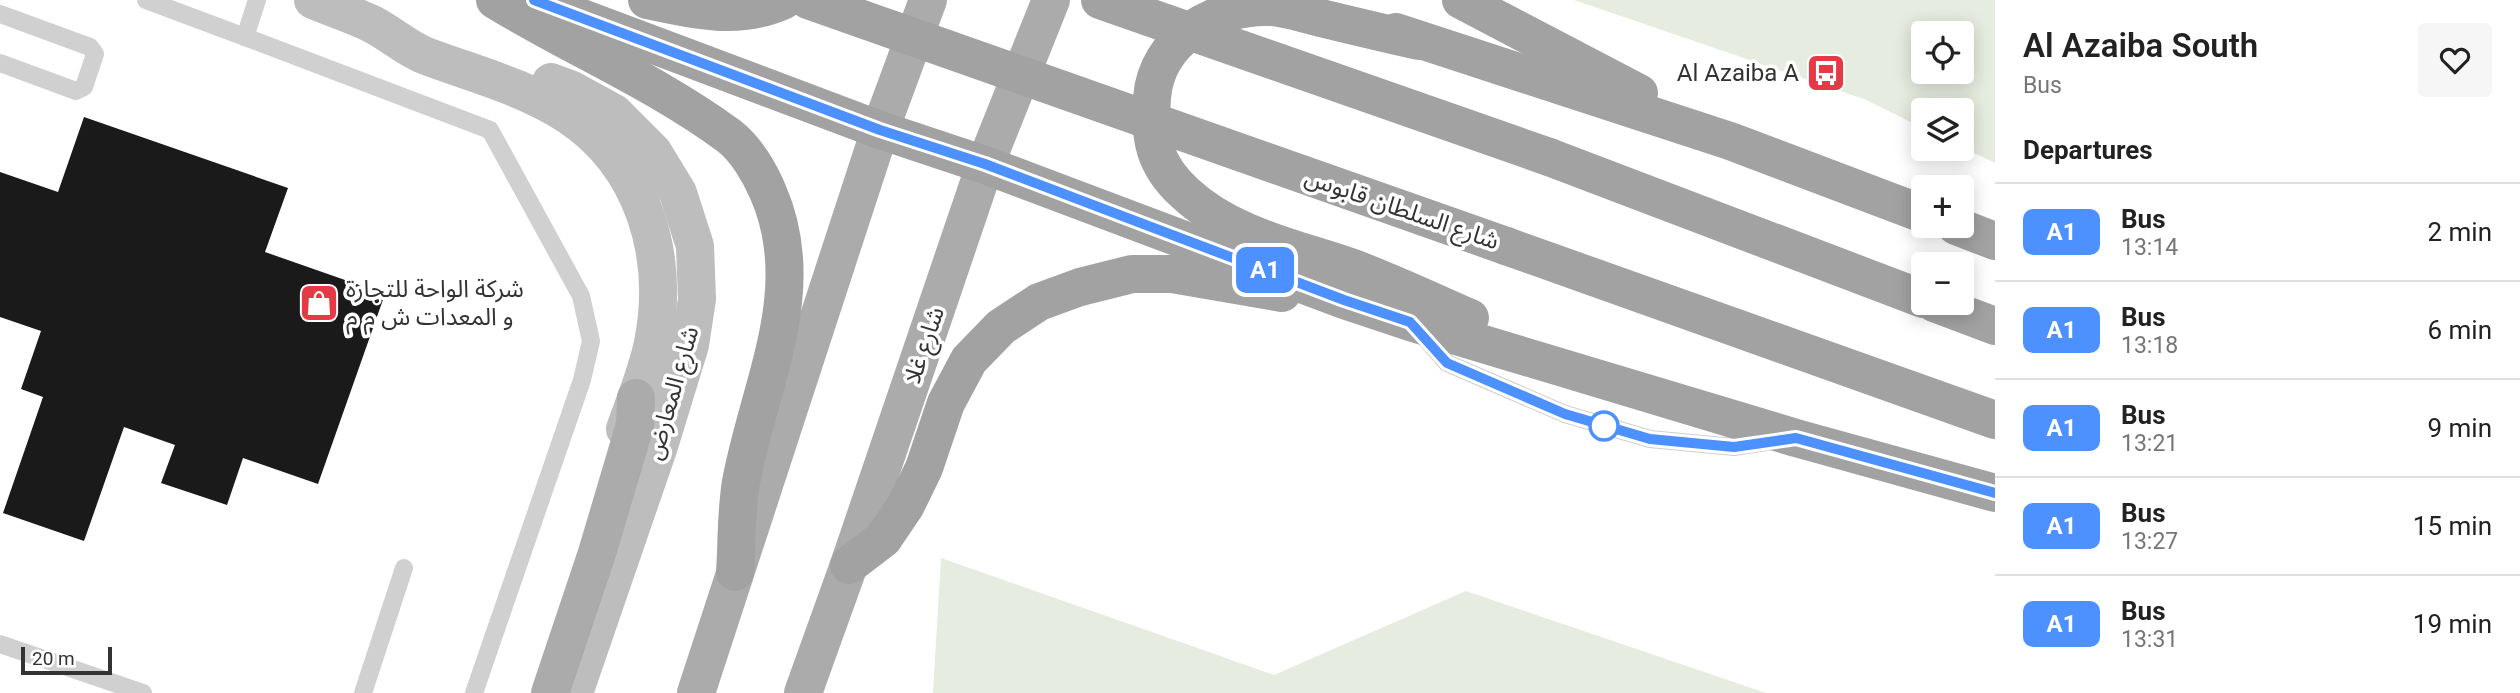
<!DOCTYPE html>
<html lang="en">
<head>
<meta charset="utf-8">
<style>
	body { margin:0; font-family:Roboto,"Noto Sans Arabic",sans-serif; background:#f6f6f6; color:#222; height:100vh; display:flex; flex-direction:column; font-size:26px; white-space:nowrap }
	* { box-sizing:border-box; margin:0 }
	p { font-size:23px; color:#767676 }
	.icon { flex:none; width:38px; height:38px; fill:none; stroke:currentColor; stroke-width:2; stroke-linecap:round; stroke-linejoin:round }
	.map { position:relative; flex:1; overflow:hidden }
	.drawer { display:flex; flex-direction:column; background:#fff; width:525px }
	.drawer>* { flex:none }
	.badge { padding:0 14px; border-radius:10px; font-size:24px; line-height:46px }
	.controls { position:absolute; left:1911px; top:21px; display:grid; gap:14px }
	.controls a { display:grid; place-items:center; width:63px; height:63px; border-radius:7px; background:#fff; box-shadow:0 4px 18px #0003; font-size:35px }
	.scale { position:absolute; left:21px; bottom:18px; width:91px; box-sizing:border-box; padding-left:7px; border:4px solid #333; border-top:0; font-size:19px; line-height:24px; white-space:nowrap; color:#333; -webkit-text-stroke:5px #fff; paint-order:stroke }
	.map>.badge { position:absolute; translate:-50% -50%; box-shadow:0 0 0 4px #fff }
	h2 { padding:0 28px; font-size:26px; line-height:63px }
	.round { display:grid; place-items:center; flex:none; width:74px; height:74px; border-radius:7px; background:#f6f6f6 }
	.headline { display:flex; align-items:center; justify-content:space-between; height:119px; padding:0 28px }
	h1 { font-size:33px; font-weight:600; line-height:52px }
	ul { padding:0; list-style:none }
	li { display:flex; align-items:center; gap:21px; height:98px; padding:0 28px; border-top:2px solid #e0e0e0 }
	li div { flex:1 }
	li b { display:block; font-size:26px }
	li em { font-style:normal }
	li .badge { min-width:77px; font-weight:700; text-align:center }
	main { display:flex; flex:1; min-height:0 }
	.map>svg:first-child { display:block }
	.green { fill:#e6ecdf; fill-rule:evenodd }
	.building { fill:#1a1a1a }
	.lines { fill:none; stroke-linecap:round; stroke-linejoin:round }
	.service { stroke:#d0d0d0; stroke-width:18 }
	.secondary { stroke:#bdbdbd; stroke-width:38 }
	.primary { stroke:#ababab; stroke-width:38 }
	.trunk { stroke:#a2a2a2; stroke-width:38 }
	.trunk-bridge { stroke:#a2a2a2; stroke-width:38 }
	.line-casing { stroke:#fff; stroke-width:16 }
	.line { stroke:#4c91ff; stroke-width:10 }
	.stop-dot { fill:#fff; stroke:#4c91ff; stroke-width:3.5 }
	.labels { text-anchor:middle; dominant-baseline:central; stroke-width:7; stroke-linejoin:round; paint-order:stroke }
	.poi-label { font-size:24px; fill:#333; stroke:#fff; text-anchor:end }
	.street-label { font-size:24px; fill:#333; stroke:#fff }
</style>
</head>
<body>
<main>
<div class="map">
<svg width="1995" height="693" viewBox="0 0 1995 693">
	<rect width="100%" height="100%" fill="#fff"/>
	<g class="green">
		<path d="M1574,0H1995V163L1962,147V110H1923V128L1864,99ZM1923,33H1962V72H1923Z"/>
		<polygon points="941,558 1274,675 1466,591 1766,693 933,693"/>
	</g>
	<polygon class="building" points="84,117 288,188 265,252 385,294 318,484 243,458 227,505 161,483 175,445 124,427 84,541 3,513 43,397 21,389 41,331 0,317 0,172 58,192"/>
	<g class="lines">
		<g class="service">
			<polyline points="146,0 245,37"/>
			<polyline points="257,0 245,37 490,130 581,296 591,341 582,380 474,693"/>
			<polyline points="0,14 90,47 95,54 84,87 76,91 0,63"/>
			<polyline points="1420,332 1447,363 1565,414 1650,439 1734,447 1773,441"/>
			<polyline points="0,644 143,693"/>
			<polyline points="363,693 404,568"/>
		</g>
		<g class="secondary">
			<path d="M313,0C332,8 353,15 372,24C390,33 407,49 426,56C474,74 525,87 568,115C644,165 670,256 653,343C647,372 635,401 625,429"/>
			<polyline points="551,82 570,89 614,113 653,152 678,193 695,246 697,299 690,345 659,446 574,693"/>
		</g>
		<g class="primary">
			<polyline points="550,693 597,553 635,425 636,398"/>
			<polyline points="696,693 880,130 928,0"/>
			<polyline points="803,693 849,565 985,165 1051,0"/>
		</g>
		<g class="trunk">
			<path d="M495,0C572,47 656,82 729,136C746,149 760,173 768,192C811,290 759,385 741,482C736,511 737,543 735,572"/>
			<polyline points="534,0 880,130 985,165 1344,300 1410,322 1796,438 1995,493"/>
			<path d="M647,0C692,10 740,21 784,0"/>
			<polyline points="1461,0 1639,93"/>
			<polyline points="1396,32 1730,141 1923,214"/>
			<path d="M1419,41C1387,34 1354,26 1321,18C1305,14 1286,8 1270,7C1215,5 1156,40 1152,98C1149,138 1154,165 1185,193C1231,236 1296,248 1353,268C1393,283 1431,301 1470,318"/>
			<polyline points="1549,157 1923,299"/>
			<polyline points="1956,226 1995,241"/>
			<polyline points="1506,246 1995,420"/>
			<polyline points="1934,303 1995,326"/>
			<polyline points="849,565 883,539 906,505 924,468 946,403 969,360 1001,327 1039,302 1080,287 1132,274 1172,274 1282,293"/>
		</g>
		<g class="trunk-bridge">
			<polyline points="808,0 1506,246"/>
			<polyline points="1100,0 1549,157"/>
		</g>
	</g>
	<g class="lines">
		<g class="line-casing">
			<polyline id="line" points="534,0 880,130 985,164 1344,300 1410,322 1447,363 1565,414 1650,439 1734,447 1796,438 1995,493"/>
		</g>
		<use href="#line" class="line"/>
	</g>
	<defs>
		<g id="bus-square" transform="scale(2.0125)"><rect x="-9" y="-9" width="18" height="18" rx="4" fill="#e63946" stroke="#fff"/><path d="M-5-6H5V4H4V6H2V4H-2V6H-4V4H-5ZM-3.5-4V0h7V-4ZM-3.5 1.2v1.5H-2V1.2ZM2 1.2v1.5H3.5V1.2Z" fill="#fff"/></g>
		<g id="shop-square" transform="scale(2.0125)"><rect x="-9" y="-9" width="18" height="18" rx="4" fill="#e63946" stroke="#fff"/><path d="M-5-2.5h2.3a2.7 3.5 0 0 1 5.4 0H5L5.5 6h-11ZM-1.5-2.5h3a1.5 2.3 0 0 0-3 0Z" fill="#fff"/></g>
	</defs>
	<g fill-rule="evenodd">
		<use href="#bus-square" x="1826" y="73"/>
		<use href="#shop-square" x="319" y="303"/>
	</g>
	<circle class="stop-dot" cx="1604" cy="426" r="14"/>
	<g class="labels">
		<g class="poi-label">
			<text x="1799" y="73">Al Azaiba A</text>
			<text x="346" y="289" text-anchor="start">شركة الواحة للتجارة<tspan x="346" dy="28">و المعدات ش م م</tspan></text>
		</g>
		<g class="street-label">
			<text transform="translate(1402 209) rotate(19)">شارع السلطان قابوس</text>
			<text transform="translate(924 345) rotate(-71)">شارع غلا</text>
			<text transform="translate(672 393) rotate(-74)">شارع المعارض</text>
		</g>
	</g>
</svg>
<div class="controls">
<a><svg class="icon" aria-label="locate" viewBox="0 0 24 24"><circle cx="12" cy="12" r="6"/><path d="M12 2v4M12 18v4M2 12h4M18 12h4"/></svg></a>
<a><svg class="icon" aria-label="layers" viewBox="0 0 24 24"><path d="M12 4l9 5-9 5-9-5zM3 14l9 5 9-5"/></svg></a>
<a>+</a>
<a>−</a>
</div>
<div class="scale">20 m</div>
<b class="badge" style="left:1265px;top:270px;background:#4c91ff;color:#fff">A1</b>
</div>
<section class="drawer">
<div class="headline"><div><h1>Al Azaiba South</h1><p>Bus</p></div><a class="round"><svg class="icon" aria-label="heart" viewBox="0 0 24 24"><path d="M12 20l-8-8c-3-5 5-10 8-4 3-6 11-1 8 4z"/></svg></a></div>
<h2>Departures</h2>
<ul>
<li><span class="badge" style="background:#4c91ff;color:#fff">A1</span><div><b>Bus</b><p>13:14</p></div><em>2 min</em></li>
<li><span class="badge" style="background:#4c91ff;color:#fff">A1</span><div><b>Bus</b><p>13:18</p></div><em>6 min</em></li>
<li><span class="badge" style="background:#4c91ff;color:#fff">A1</span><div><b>Bus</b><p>13:21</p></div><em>9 min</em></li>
<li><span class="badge" style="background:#4c91ff;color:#fff">A1</span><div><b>Bus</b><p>13:27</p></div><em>15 min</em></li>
<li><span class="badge" style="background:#4c91ff;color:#fff">A1</span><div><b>Bus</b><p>13:31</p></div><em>19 min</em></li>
</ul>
</section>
</main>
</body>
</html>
